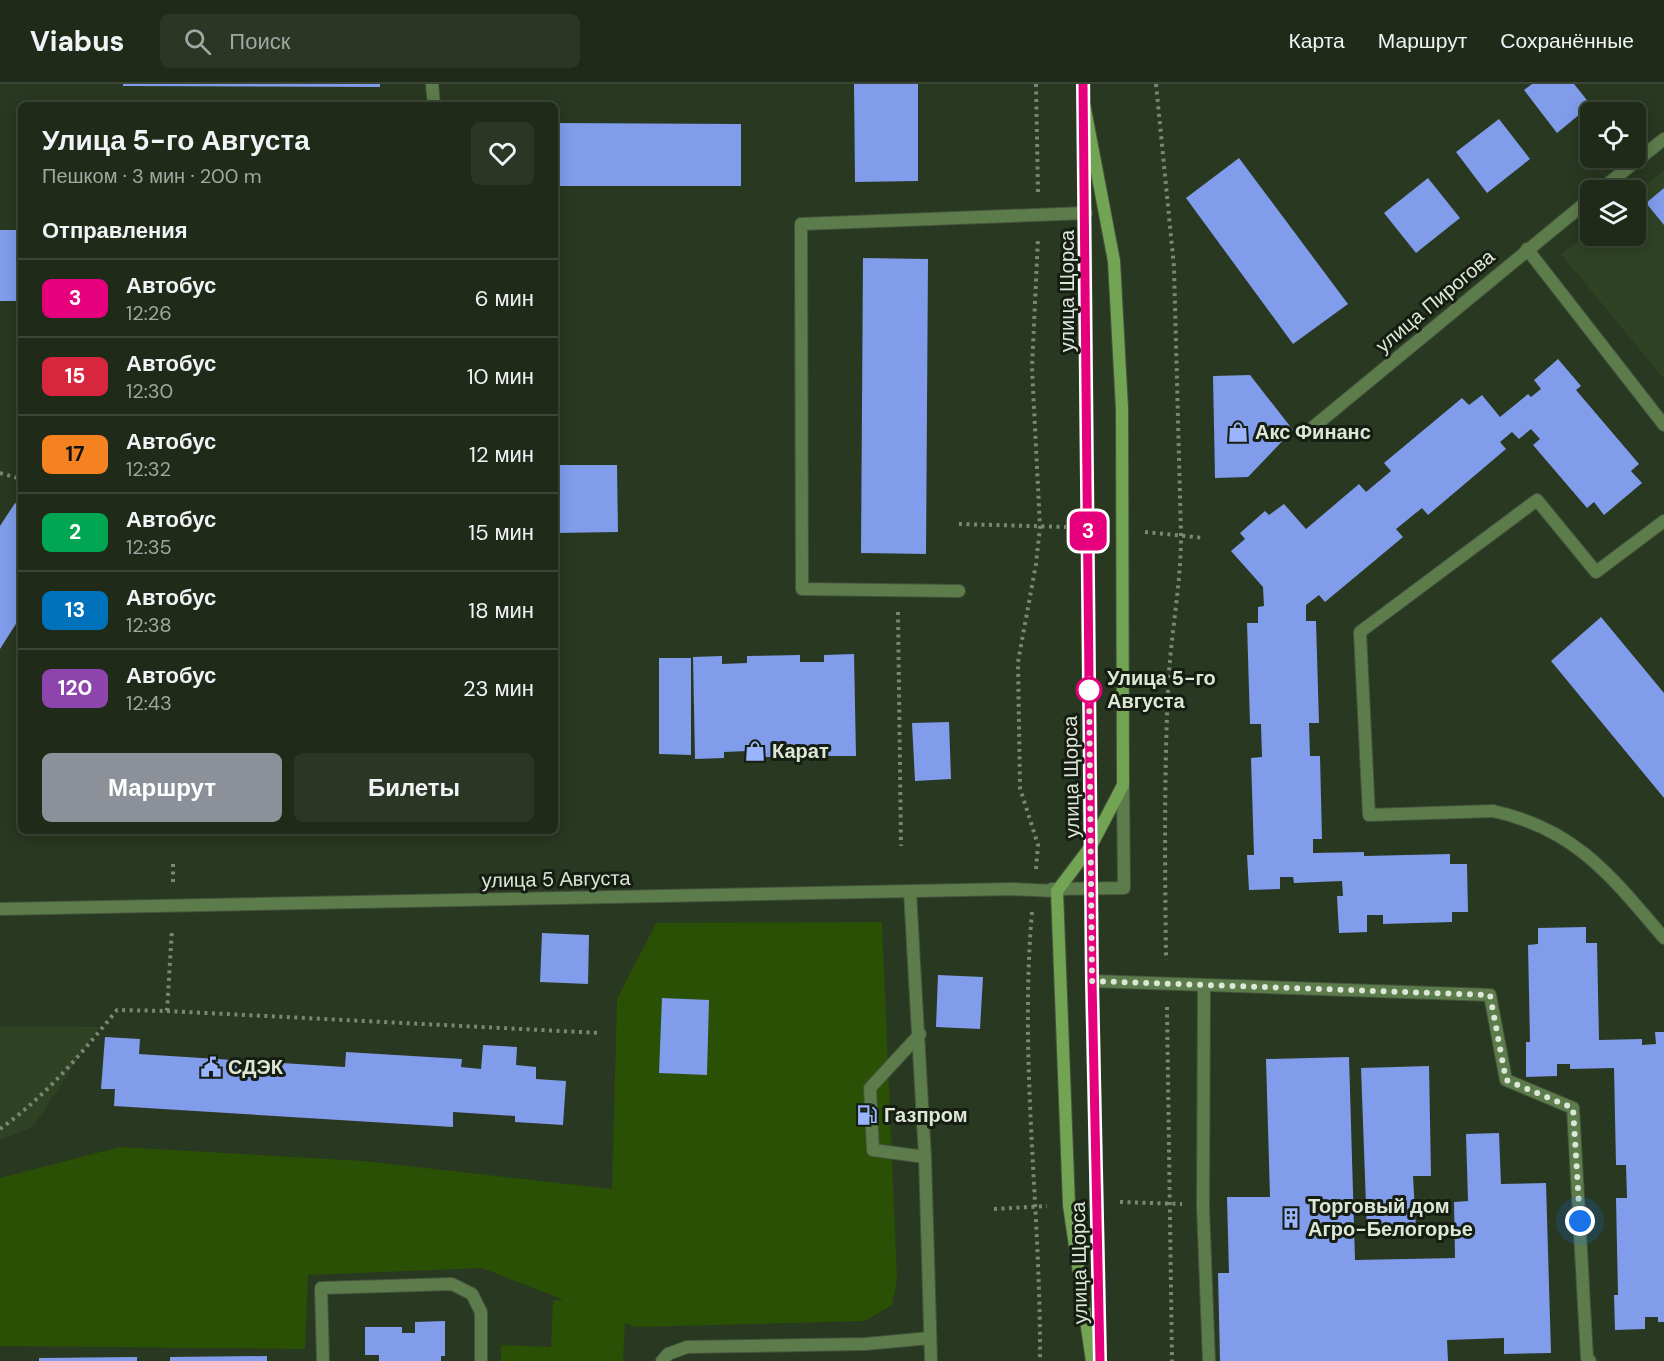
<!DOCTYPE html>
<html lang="ru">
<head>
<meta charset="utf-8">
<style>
	body { margin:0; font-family:"DM Sans",sans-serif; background:#2c3625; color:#f1f3f6; height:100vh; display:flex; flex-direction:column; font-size:22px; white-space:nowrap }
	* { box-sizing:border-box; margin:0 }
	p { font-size:20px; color:#a1a7a2 }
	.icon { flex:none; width:33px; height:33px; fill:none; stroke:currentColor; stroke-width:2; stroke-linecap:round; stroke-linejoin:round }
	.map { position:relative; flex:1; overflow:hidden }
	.sheet { position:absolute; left:18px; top:18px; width:540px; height:732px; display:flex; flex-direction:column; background:#1f2a18; border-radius:9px; box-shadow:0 3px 15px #0003,0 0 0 2px #3c4637 }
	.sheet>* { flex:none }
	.badge { padding:0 12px; border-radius:9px; font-size:21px; line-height:39px }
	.tools { position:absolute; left:1580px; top:18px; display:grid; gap:12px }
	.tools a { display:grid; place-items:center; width:66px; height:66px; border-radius:9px; background:#1f2a18; box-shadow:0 3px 15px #0003,0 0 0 2px #3c4637; font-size:30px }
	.you { position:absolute; width:30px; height:30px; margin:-15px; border:4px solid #fff; border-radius:50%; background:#1a73e8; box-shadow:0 0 0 9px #1a73e833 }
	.map>.badge { position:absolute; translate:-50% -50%; box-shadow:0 0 0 3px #fff }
	h2 { padding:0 24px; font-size:22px; line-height:54px }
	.round { display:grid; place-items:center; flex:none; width:63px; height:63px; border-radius:9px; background:#2c3625 }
	.overview { display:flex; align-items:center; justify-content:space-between; height:102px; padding:0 24px }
	h1 { font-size:28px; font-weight:700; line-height:45px }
	.primary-button { display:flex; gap:12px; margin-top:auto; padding:12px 24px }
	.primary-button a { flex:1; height:69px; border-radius:9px; background:#8c9099; color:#fff; font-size:24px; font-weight:700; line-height:69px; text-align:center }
	.primary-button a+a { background:#2c3625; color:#f1f3f6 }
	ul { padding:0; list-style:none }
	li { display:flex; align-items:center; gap:18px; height:78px; padding:0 24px; border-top:2px solid #3c4637 }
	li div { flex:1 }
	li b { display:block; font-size:22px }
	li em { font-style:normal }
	li .badge { min-width:66px; font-weight:700; text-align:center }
	header { display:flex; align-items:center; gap:36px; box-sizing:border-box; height:84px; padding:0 30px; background:#1f2a18; border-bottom:2px solid #3c4637 }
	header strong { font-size:28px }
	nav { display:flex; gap:33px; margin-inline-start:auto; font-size:21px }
	.search { width:420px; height:54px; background:#2c3625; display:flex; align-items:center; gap:15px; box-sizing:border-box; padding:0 21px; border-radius:9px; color:#a1a7a2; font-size:22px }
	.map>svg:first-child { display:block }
	.built { fill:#2f4224 }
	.green { fill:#295005 }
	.building { fill:#809ceb }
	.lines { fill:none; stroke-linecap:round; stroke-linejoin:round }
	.service-casing { stroke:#46543d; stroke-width:14 }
	.minor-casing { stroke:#46543d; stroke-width:14 }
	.tertiary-casing { stroke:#46543d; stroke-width:14 }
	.secondary-casing { stroke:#46543d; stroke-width:14 }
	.path { stroke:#7a8773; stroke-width:4; stroke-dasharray:3 4.5; stroke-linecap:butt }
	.service { stroke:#5d7c4b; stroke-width:12 }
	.minor { stroke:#5d7c4b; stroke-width:12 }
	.tertiary { stroke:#5d7c4b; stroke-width:12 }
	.secondary { stroke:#73a454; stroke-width:12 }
	.line-casing { stroke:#fff; stroke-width:14 }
	.line { stroke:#e6007e; stroke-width:9 }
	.walk { stroke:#dde7d8; stroke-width:6; stroke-dasharray:0 10.8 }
	.stop-dot { fill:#fff; stroke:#e6007e; stroke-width:3 }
	.labels { text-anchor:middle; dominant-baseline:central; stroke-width:6; stroke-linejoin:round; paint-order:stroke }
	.street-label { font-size:20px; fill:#dde7d8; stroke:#161d12 }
	.poi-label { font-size:20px; font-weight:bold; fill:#dde7d8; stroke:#161d12; text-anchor:start }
	.stop-label { font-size:20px; font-weight:bold; fill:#dde7d8; stroke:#161d12; text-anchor:start }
</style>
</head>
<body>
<header>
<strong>Viabus</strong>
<div class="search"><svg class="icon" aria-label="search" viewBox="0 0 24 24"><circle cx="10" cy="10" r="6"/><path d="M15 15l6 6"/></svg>Поиск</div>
<nav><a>Карта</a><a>Маршрут</a><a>Сохранённые</a></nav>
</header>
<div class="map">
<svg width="1664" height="1277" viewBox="0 0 1664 1277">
	<rect width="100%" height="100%" fill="#293820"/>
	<g class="built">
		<polygon points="1664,86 1664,295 1561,170 1590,147 1590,152 1635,152 1635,110"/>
		<polygon points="0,942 99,943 33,1043 0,1056"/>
	</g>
	<polygon class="green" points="882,838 897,1196 892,1221 865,1237 635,1243 625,1239 623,1277 501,1277 501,1261 551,1263 553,1216 564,1216 482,1184 308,1191 305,1265 0,1262 0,1094 120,1063 363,1077 612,1105 617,915 656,839"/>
	<g class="building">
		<polygon points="123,0 380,0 380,3 123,2"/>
		<polygon points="854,0 918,0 918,97 855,98"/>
		<polygon points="1532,0 1574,0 1591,21 1557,49 1524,6"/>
		<polygon points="1499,35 1530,75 1487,109 1456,68"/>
		<polygon points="555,39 741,40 741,102 555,102"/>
		<polygon points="1239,74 1348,220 1293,260 1186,114"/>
		<polygon points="1428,94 1460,134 1416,169 1384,129"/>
		<polygon points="1664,104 1664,141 1646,119"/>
		<rect x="0" y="146" width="21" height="71"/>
		<polygon points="863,174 928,175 926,470 861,469"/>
		<polygon points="1558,275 1581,302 1576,306 1639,380 1631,387 1642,399 1604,431 1594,418 1587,424 1533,361 1540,355 1531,345 1519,355 1512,348 1500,358 1506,365 1428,431 1422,424 1396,445 1403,453 1325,518 1319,511 1306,521 1306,537 1316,537 1319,639 1309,639 1310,672 1320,672 1322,755 1313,755 1313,769 1364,768 1364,772 1450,770 1450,780 1467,780 1468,828 1452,828 1452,838 1383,840 1383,831 1367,831 1367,848 1339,849 1337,812 1343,812 1342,797 1294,799 1293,793 1280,793 1280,805 1249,806 1247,771 1254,771 1251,674 1262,673 1261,640 1250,640 1247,539 1258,539 1258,523 1264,522 1263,503 1231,467 1245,455 1240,449 1265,427 1269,431 1284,420 1306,445 1359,400 1366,408 1391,387 1384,379 1462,314 1469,321 1482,311 1500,333 1528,310 1531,313 1541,305 1534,296"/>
		<polygon points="1250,291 1293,346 1248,393 1215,394 1213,292"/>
		<polygon points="555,381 617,381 618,448 555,449"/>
		<polygon points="15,419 21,423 21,532 0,565 0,442"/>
		<polygon points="1601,533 1664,609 1664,714 1551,577"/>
		<polygon points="854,570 856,672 826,672 826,665 801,666 801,673 748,673 748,667 724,668 724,674 695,675 693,573 722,572 722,580 747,579 747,572 800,571 800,578 824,578 824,571"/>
		<polygon points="659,574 691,574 691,671 659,670"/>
		<polygon points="949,638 951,695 915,697 912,639"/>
		<polygon points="1586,843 1586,859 1597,859 1599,956 1642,955 1642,961 1656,960 1655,948 1664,948 1664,1238 1658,1238 1658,1233 1645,1233 1645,1245 1615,1246 1614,1211 1618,1211 1616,1114 1627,1114 1626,1081 1616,1081 1614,984 1570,985 1570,980 1557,980 1557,992 1526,993 1526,958 1530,958 1528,861 1538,860 1538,844"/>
		<polygon points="542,849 589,851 588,900 540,898"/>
		<polygon points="938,891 983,893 980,945 936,943"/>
		<polygon points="662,914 709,916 707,991 659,989"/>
		<polygon points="105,953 140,955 139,970 345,983 346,968 462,975 461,983 481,985 483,961 517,963 516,981 536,983 536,995 566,997 563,1041 515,1038 515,1032 453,1028 453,1043 114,1022 115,1005 101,1005"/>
		<polygon points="1349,973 1355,1176 1455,1174 1454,1118 1468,1117 1466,1050 1499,1049 1501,1100 1546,1099 1551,1269 1504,1270 1504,1254 1447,1256 1448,1277 1220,1277 1218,1189 1229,1189 1227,1113 1270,1113 1266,975"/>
		<polygon points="1429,982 1431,1092 1413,1092 1416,1146 1367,1148 1361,984"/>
		<polygon points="445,1237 445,1272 441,1272 441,1277 379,1277 379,1271 365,1271 365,1243 402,1243 402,1249 415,1249 415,1238"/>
		<polygon points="267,1272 267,1277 170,1277 170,1273"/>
		<polygon points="137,1273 137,1277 39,1277 39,1274"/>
	</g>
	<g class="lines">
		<g class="service-casing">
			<g id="service">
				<polyline points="432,0 434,21"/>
				<polyline points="959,507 802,505 801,140 1086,129"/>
				<polyline points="1493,727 1369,731 1360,548 1537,416 1596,488 1664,437"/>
				<polyline points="1092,897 1490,911 1506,996 1573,1024 1587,1274 1590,1277"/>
				<polyline points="1204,901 1203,1124 1209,1277"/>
				<polyline points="920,950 870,1004 873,1066 925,1073"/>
				<polyline points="323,1277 321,1204 452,1200 472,1210 481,1228 481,1277"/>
				<polyline points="662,1277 668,1270 687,1263 865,1260 930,1254"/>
			</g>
		</g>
		<g class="minor-casing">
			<g id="minor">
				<polyline points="1600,106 1664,55"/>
				<polyline points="1527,165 1664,341"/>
				<polyline points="1306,349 1590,115"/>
				<path d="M1493,727C1576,745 1611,792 1664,854"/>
			</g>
		</g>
		<g class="tertiary-casing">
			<g id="tertiary">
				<polyline points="1052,805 1124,804 1123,701"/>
				<polyline points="910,808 925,1073 931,1277"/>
				<polyline points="0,825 1013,805 1057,807"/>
			</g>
		</g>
		<g class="secondary-casing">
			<g id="secondary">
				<polyline points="1084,0 1084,28"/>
				<polyline points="1084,20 1114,177 1122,325 1123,701 1091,762 1057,807 1069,1121 1092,1277"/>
				<polyline points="1084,51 1092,897 1100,1277"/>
			</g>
		</g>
		<g class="path">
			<polyline points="1036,0 1038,109"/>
			<path d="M1156,0L1174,183L1181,451C1181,503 1170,554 1168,606C1164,696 1165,786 1166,876"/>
			<polyline points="0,389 21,395"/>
			<polyline points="959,440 1066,443"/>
			<polyline points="1145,448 1204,454"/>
			<polyline points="898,528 901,762"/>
			<polyline points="173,780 173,798"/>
			<polyline points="1036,785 1038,761 1020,704 1018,578 1036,480 1040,443 1032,284 1038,153"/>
			<path d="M1032,828C1019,978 1041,1127 1040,1277"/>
			<polyline points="1167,923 1172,1277"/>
			<polyline points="167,927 600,949"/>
			<path d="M0,1045C46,1012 81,970 117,926L167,927L172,845"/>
			<polyline points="1120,1118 1182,1120"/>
			<polyline points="994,1125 1047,1122"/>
		</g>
		<use href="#service" class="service"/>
		<use href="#minor" class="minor"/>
		<use href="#tertiary" class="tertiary"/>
		<use href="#secondary" class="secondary"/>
	</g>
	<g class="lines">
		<g class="line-casing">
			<polyline id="line" points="1083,0 1092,897 1100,1277"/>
		</g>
		<use href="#line" class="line"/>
		<polyline class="walk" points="1089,606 1089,595 1092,897 1490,911 1506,996 1573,1024 1580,1137"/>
	</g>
	<defs>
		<g id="shop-bare" transform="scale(1.62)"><path d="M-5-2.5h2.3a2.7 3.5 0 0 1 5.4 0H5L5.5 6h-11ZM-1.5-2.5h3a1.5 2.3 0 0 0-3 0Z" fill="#9ab5fd" stroke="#161d12" stroke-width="2.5" paint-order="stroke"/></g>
		<g id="civic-bare" transform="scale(1.62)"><path d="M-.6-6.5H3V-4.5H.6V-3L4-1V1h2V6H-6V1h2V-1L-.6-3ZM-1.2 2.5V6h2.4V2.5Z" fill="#9ab5fd" stroke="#161d12" stroke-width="2.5" paint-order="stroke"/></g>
		<g id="fuel-bare" transform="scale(1.62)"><path d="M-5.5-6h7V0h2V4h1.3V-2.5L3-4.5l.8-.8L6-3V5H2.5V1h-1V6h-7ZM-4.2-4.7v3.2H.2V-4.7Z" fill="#9ab5fd" stroke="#161d12" stroke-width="2.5" paint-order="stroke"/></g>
		<g id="building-bare" transform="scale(1.62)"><path d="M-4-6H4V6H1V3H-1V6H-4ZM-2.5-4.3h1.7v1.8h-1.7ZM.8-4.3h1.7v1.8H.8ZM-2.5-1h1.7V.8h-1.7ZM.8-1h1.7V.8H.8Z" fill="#9ab5fd" stroke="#161d12" stroke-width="2.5" paint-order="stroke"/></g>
	</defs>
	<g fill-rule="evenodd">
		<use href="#shop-bare" x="1238" y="348"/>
		<use href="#shop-bare" x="755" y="667"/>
		<use href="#civic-bare" x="211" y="983"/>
		<use href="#fuel-bare" x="867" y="1031"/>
		<use href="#building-bare" x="1291" y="1134"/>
	</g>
	<circle class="stop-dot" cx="1089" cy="606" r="12"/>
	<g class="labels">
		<g class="street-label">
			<text transform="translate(1067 207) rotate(-90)">улица Щорса</text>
			<text transform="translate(1435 217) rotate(-40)">улица Пирогова</text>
			<text transform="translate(1071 693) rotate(-91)">улица Щорса</text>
			<text transform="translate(556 795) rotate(-1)">улица 5 Августа</text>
			<text transform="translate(1079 1179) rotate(-91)">улица Щорса</text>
		</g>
		<g class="poi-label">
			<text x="1255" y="348">Акс Финанс</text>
			<text x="772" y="667">Карат</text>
			<text x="228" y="983">СДЭК</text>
			<text x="884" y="1031">Газпром</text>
			<text x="1308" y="1122">Торговый дом<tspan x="1308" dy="23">Агро-Белогорье</tspan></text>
		</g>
		<g class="stop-label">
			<text x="1107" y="594">Улица 5-го<tspan x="1107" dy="23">Августа</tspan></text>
		</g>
	</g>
</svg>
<div class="tools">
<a><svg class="icon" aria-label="locate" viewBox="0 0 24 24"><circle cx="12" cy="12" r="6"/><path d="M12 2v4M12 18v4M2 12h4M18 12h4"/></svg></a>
<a><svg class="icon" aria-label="layers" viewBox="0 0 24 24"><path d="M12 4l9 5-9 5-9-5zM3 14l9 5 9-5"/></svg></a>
</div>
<div class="you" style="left:1580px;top:1137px"></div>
<b class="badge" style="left:1088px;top:447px;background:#e6007e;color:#fff">3</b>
<section class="sheet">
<div class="overview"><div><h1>Улица 5-го Августа</h1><p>Пешком · 3 мин · 200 m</p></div><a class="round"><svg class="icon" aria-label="heart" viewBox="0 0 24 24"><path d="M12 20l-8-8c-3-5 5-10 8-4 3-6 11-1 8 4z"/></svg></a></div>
<h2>Отправления</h2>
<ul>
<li><span class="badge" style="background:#e6007e;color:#fff">3</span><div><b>Автобус</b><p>12:26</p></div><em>6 мин</em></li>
<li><span class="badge" style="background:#d7263d;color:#fff">15</span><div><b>Автобус</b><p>12:30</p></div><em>10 мин</em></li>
<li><span class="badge" style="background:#f58220;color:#111">17</span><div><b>Автобус</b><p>12:32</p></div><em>12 мин</em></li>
<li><span class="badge" style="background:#00a651;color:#fff">2</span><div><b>Автобус</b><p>12:35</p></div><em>15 мин</em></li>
<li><span class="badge" style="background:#0072bc;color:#fff">13</span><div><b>Автобус</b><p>12:38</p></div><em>18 мин</em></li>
<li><span class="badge" style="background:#8e44ad;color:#fff">120</span><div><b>Автобус</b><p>12:43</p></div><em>23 мин</em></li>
</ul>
<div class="primary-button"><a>Маршрут</a><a>Билеты</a></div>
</section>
</div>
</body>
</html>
